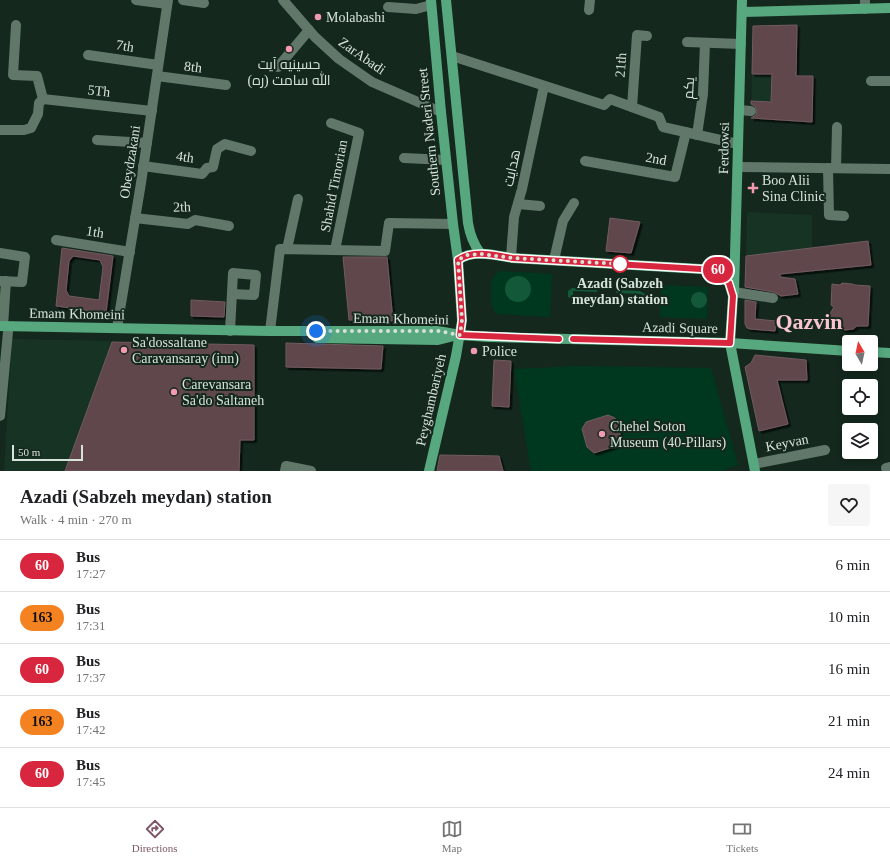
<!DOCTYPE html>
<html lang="en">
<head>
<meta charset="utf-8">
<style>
	body { margin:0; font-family:"Times New Roman",Cairo,serif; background:#f6f6f6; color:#202124; height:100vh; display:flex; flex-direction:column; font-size:15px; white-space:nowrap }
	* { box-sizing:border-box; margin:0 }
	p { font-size:13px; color:#757577 }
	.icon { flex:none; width:22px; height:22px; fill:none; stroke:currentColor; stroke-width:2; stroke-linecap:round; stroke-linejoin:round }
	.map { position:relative; height:471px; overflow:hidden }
	.sheet { display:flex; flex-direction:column; background:#fff; flex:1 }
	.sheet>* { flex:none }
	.badge { padding:0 8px; border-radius:13px; font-size:14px; line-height:26px }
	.needle { width:26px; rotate:351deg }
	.fabs { position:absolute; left:842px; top:335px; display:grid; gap:8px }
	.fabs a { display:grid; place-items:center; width:36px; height:36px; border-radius:4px; background:#fff; box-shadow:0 2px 6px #0003; font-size:20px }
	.scale { position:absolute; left:12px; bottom:10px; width:71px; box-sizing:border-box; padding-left:4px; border:2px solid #d6e2da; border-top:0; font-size:11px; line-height:14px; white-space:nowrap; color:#d6e2da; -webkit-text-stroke:3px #14281d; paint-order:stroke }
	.you { position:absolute; width:20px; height:20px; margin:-10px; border:3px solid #fff; border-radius:50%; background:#1a73e8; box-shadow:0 0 0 6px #1a73e833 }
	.map>.badge { position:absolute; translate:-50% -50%; box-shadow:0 0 0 2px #fff }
	.round { display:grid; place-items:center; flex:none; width:42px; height:42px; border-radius:4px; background:#f6f6f6 }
	.overview { display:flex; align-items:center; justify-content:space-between; height:68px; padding:0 20px }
	h1 { font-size:19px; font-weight:600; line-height:30px }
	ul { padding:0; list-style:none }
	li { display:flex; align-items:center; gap:12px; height:52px; padding:0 20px; border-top:1px solid #e0e0e0 }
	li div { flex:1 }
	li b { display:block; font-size:15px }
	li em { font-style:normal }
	li .badge { min-width:44px; font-weight:700; text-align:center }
	.dock { display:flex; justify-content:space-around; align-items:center; height:56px; border-top:1px solid #e0e0e0; background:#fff; font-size:11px; color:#757577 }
	.dock a { display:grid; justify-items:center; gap:2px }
	.dock .active { color:#7e5763 }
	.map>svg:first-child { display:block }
	.built { fill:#173324 }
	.green { fill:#00381f }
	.water { fill:#135939 }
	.building { fill:#5e464b; stroke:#735b60; fill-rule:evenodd; filter:url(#shadow) }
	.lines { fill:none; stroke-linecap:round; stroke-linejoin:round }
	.minor { stroke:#607769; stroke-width:10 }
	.major { stroke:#57a87e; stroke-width:10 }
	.line-casing { stroke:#fff; stroke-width:9 }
	.line { stroke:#d7263d; stroke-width:6 }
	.walk { stroke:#d6e2da; stroke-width:4; stroke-dasharray:0 7.2 }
	.poi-dot { fill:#f29aaf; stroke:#14281d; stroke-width:1.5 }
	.stop-dot { fill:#fff; stroke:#d7263d; stroke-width:2 }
	.labels { text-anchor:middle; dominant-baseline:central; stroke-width:4; stroke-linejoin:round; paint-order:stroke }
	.poi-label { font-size:14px; fill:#d6e2da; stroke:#14281d; text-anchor:start }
	.street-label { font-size:14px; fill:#d6e2da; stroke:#14281d }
	.stop-label { font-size:14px; font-weight:bold; fill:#d6e2da; stroke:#14281d }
	.town-label { font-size:22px; font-weight:bold; fill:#f9c5d0; stroke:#14281d }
</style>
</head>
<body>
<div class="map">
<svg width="890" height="471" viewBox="0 0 890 471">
	<defs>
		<filter id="shadow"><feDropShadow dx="2.5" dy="2.5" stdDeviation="0" flood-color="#0009"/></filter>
	</defs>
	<rect width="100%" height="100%" fill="#14281d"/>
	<g class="built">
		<polygon points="752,75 813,76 812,122 751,118"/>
		<polygon points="747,212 812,215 812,248 746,256"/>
		<polygon points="12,339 112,341 65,471 4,471"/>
	</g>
	<g class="green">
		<polygon points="499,271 552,274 550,317 496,314 491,304 491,280"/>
		<polygon points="661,285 708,287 707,319 660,317"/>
		<polygon points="576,366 711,368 738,465 721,471 531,471 514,369"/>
	</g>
	<g class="water">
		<circle cx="518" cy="289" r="13"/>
		<polygon points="572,288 597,289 597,292 573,291 573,296 597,297 597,300 572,299 568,297 568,291"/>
		<polygon points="616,290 640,291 645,294 645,300 642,303 616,301 616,298 641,299 641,294 616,293"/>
		<circle cx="699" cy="300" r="8"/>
	</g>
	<g class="building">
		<polygon points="797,25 796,76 813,76 812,122 751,118 756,115 757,111 755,106 751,104 751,101 771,102 772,74 752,74 753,26"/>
		<polygon points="610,218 640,222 631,253 606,251"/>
		<polygon points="868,241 871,265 780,274 780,277 795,279 798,294 781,296 774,292 745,287 746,256"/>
		<path d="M62,248L113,256L106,313L56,306ZM73,256L100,260L103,267L99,300L69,296L66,290L69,261Z"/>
		<polygon points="343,257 387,257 393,321 349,320"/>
		<polygon points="842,283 852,284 855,285 870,286 868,326 857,326 853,329 845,330 830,324 833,322 830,316 831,312 834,307 831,305 832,284 840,285"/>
		<polygon points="191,300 225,302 224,317 191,316"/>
		<polygon points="745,300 756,302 755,319 776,321 775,331 750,329 747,328 745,324"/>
		<polygon points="112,342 254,345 254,440 240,440 239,471 65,471"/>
		<polygon points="286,343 383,346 381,369 286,367"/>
		<polygon points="755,355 806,360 807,380 777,380 788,424 759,431 745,367 751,363"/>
		<polygon points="494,360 511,361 509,407 492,406"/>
		<polygon points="608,415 615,418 621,438 619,445 594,453 587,447 582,429 586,422"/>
		<polygon points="440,455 499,456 503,471 437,471"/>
	</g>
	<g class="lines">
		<g class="minor">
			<polyline points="136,0 167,4"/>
			<polyline points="183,0 204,3"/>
			<polyline points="283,0 315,37 339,59 372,82 441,112"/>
			<polyline points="865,0 865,9"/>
			<polyline points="388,7 416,9 431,5"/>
			<polyline points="589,10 590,0"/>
			<polyline points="16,25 13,75 37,76 43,99"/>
			<polyline points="687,42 741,44"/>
			<polyline points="88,55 158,65"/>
			<polyline points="452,56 604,105 610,99 659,117 663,127 738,144"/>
			<polyline points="278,67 309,30"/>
			<polyline points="157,76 226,85"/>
			<polyline points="871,81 890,81"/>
			<polyline points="43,99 152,111"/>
			<polyline points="632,107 637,35 647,36"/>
			<polyline points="739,110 751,111"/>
			<polyline points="331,123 359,133 335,250"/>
			<polyline points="0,130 24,130 31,128 38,114 39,103 43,99"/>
			<polyline points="697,135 703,94 705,43"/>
			<polyline points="97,140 147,143"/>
			<polyline points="404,158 446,160"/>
			<polyline points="585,161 675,177 686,132"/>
			<polyline points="143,166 202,174 207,168 213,167 217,149 225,144 251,151"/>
			<polyline points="738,167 890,169"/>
			<polyline points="828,168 829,215 844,216"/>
			<polyline points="836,168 837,127"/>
			<polyline points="518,204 540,206"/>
			<polyline points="135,218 188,224 195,220 229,226"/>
			<polyline points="56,240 130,252"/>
			<polyline points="287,249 298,199"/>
			<polyline points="0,253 25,257 22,282 0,281"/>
			<polyline points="511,257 514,217 522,189 544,86"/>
			<polyline points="554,260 563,221 574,203"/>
			<polyline points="734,292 773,298"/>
			<polyline points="3,326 6,281"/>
			<polyline points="117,328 141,183 168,0"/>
			<polyline points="230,331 233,273 256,275 254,295 232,294"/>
			<polyline points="270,331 280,249 385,251 389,223 453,224"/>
			<polyline points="0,416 8,332"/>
			<polyline points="754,464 825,450"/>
			<polyline points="285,471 286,466 311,471"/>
			<polyline points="887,471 886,468 890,467"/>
		</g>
		<g class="major">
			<path d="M446,0L468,223C470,235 473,244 481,254"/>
			<polyline points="742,12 890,8"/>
			<path d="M458,260C473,249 495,255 512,258L718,270L729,283L733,296L730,343L755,471"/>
			<polyline points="734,292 742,0"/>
			<polyline points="0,326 270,331 438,331 460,335 489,337 730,343 849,351"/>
			<polyline points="317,338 438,340 454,336"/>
			<polyline points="871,352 890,353"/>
			<polyline points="429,471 456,356 462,321 458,260 453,224 441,112 431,0"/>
		</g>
	</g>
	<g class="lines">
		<g class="line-casing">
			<path id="line" d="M559,339L460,335L462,320L458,260C473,249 495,255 512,258L718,270L729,283L733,296L730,343L573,339"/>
		</g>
		<use href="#line" class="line"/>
		<polyline class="walk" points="316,331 438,331 460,335 462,320 458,260 467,255 481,254 512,258 620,264"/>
	</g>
	<g class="poi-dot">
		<circle cx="318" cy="17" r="4"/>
		<circle cx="289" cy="49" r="4"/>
		<path d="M751 182h4v4h4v4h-4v4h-4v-4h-4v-4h4z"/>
		<circle cx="124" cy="350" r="4"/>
		<circle cx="474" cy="351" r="4"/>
		<circle cx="174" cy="392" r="4"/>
		<circle cx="602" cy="434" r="4"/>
	</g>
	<circle class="stop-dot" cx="620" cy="264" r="8"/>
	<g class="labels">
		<g class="poi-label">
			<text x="326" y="17">Molabashi</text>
			<text x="289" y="64" text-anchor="middle">حسینیه آیت<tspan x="289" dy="16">الله سامت (ره)</tspan></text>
			<text x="762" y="180">Boo Alii<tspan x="762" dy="16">Sina Clinic</tspan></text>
			<text x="132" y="342">Sa'dossaltane<tspan x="132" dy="16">Caravansaray (inn)</tspan></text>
			<text x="482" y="351">Police</text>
			<text x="182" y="384">Carevansara<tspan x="182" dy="16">Sa'do Saltaneh</tspan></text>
			<text x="610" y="426">Chehel Soton<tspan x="610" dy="16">Museum (40-Pillars)</tspan></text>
		</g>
		<g class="street-label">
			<text transform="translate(125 46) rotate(9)">7th</text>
			<text transform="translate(362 56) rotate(35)">ZarAbadi</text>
			<text transform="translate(621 65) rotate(-86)">21th</text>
			<text transform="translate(193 67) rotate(7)">8th</text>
			<text transform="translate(689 88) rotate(-86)">یکم</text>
			<text transform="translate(99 91) rotate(6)">5Th</text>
			<text transform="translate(429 132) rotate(-96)">Southern Naderi Street</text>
			<text transform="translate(724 148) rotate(-89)">Ferdowsi</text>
			<text transform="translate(185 157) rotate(8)">4th</text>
			<text transform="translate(656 159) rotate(10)">2nd</text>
			<text transform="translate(130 162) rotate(-81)">Obeydzakani</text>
			<text transform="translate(512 168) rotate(-78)">هدایت</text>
			<text transform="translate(334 186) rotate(-79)">Shahid Timorian</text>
			<text transform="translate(182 207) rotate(-2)">2th</text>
			<text transform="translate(95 232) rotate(9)">1th</text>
			<text transform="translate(77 314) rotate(1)">Emam Khomeini</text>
			<text transform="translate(401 319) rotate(1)">Emam Khomeini</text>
			<text transform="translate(680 328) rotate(1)">Azadi Square</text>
			<text transform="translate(431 400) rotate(-77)">Peyghambariyeh</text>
			<text transform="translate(787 443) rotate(-11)">Keyvan</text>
		</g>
		<g class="stop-label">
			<text x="620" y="283">Azadi (Sabzeh<tspan x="620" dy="16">meydan) station</tspan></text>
		</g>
		<g class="town-label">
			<text x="809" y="321">Qazvin</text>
		</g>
	</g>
</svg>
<div class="fabs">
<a><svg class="needle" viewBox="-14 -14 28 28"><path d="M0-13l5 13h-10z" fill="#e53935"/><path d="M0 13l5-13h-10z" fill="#757577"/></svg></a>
<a><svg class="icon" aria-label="locate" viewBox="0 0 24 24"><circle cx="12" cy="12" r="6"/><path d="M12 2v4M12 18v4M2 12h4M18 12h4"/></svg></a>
<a><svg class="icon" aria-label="layers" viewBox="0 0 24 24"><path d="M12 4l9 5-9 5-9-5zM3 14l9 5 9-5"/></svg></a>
</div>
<div class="scale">50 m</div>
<div class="you" style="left:316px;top:331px"></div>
<b class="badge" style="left:718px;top:270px;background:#d7263d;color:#fff">60</b>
</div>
<section class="sheet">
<div class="overview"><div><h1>Azadi (Sabzeh meydan) station</h1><p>Walk · 4 min · 270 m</p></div><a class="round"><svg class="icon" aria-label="heart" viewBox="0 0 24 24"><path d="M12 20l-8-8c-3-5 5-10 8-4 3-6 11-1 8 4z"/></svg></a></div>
<ul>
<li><span class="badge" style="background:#d7263d;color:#fff">60</span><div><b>Bus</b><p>17:27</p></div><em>6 min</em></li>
<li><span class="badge" style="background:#f58220;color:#111">163</span><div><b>Bus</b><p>17:31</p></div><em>10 min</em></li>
<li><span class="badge" style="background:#d7263d;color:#fff">60</span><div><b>Bus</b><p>17:37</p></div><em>16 min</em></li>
<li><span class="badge" style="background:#f58220;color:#111">163</span><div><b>Bus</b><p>17:42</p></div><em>21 min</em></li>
<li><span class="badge" style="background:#d7263d;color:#fff">60</span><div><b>Bus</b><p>17:45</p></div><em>24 min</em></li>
</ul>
</section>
<nav class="dock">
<a class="active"><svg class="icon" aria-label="directions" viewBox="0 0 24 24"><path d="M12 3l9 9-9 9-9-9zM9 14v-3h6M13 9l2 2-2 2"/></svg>Directions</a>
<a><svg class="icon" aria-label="map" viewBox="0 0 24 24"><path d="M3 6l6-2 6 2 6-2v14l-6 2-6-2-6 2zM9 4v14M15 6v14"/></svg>Map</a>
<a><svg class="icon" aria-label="tickets" viewBox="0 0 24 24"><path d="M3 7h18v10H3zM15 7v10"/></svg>Tickets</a>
</nav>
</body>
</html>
